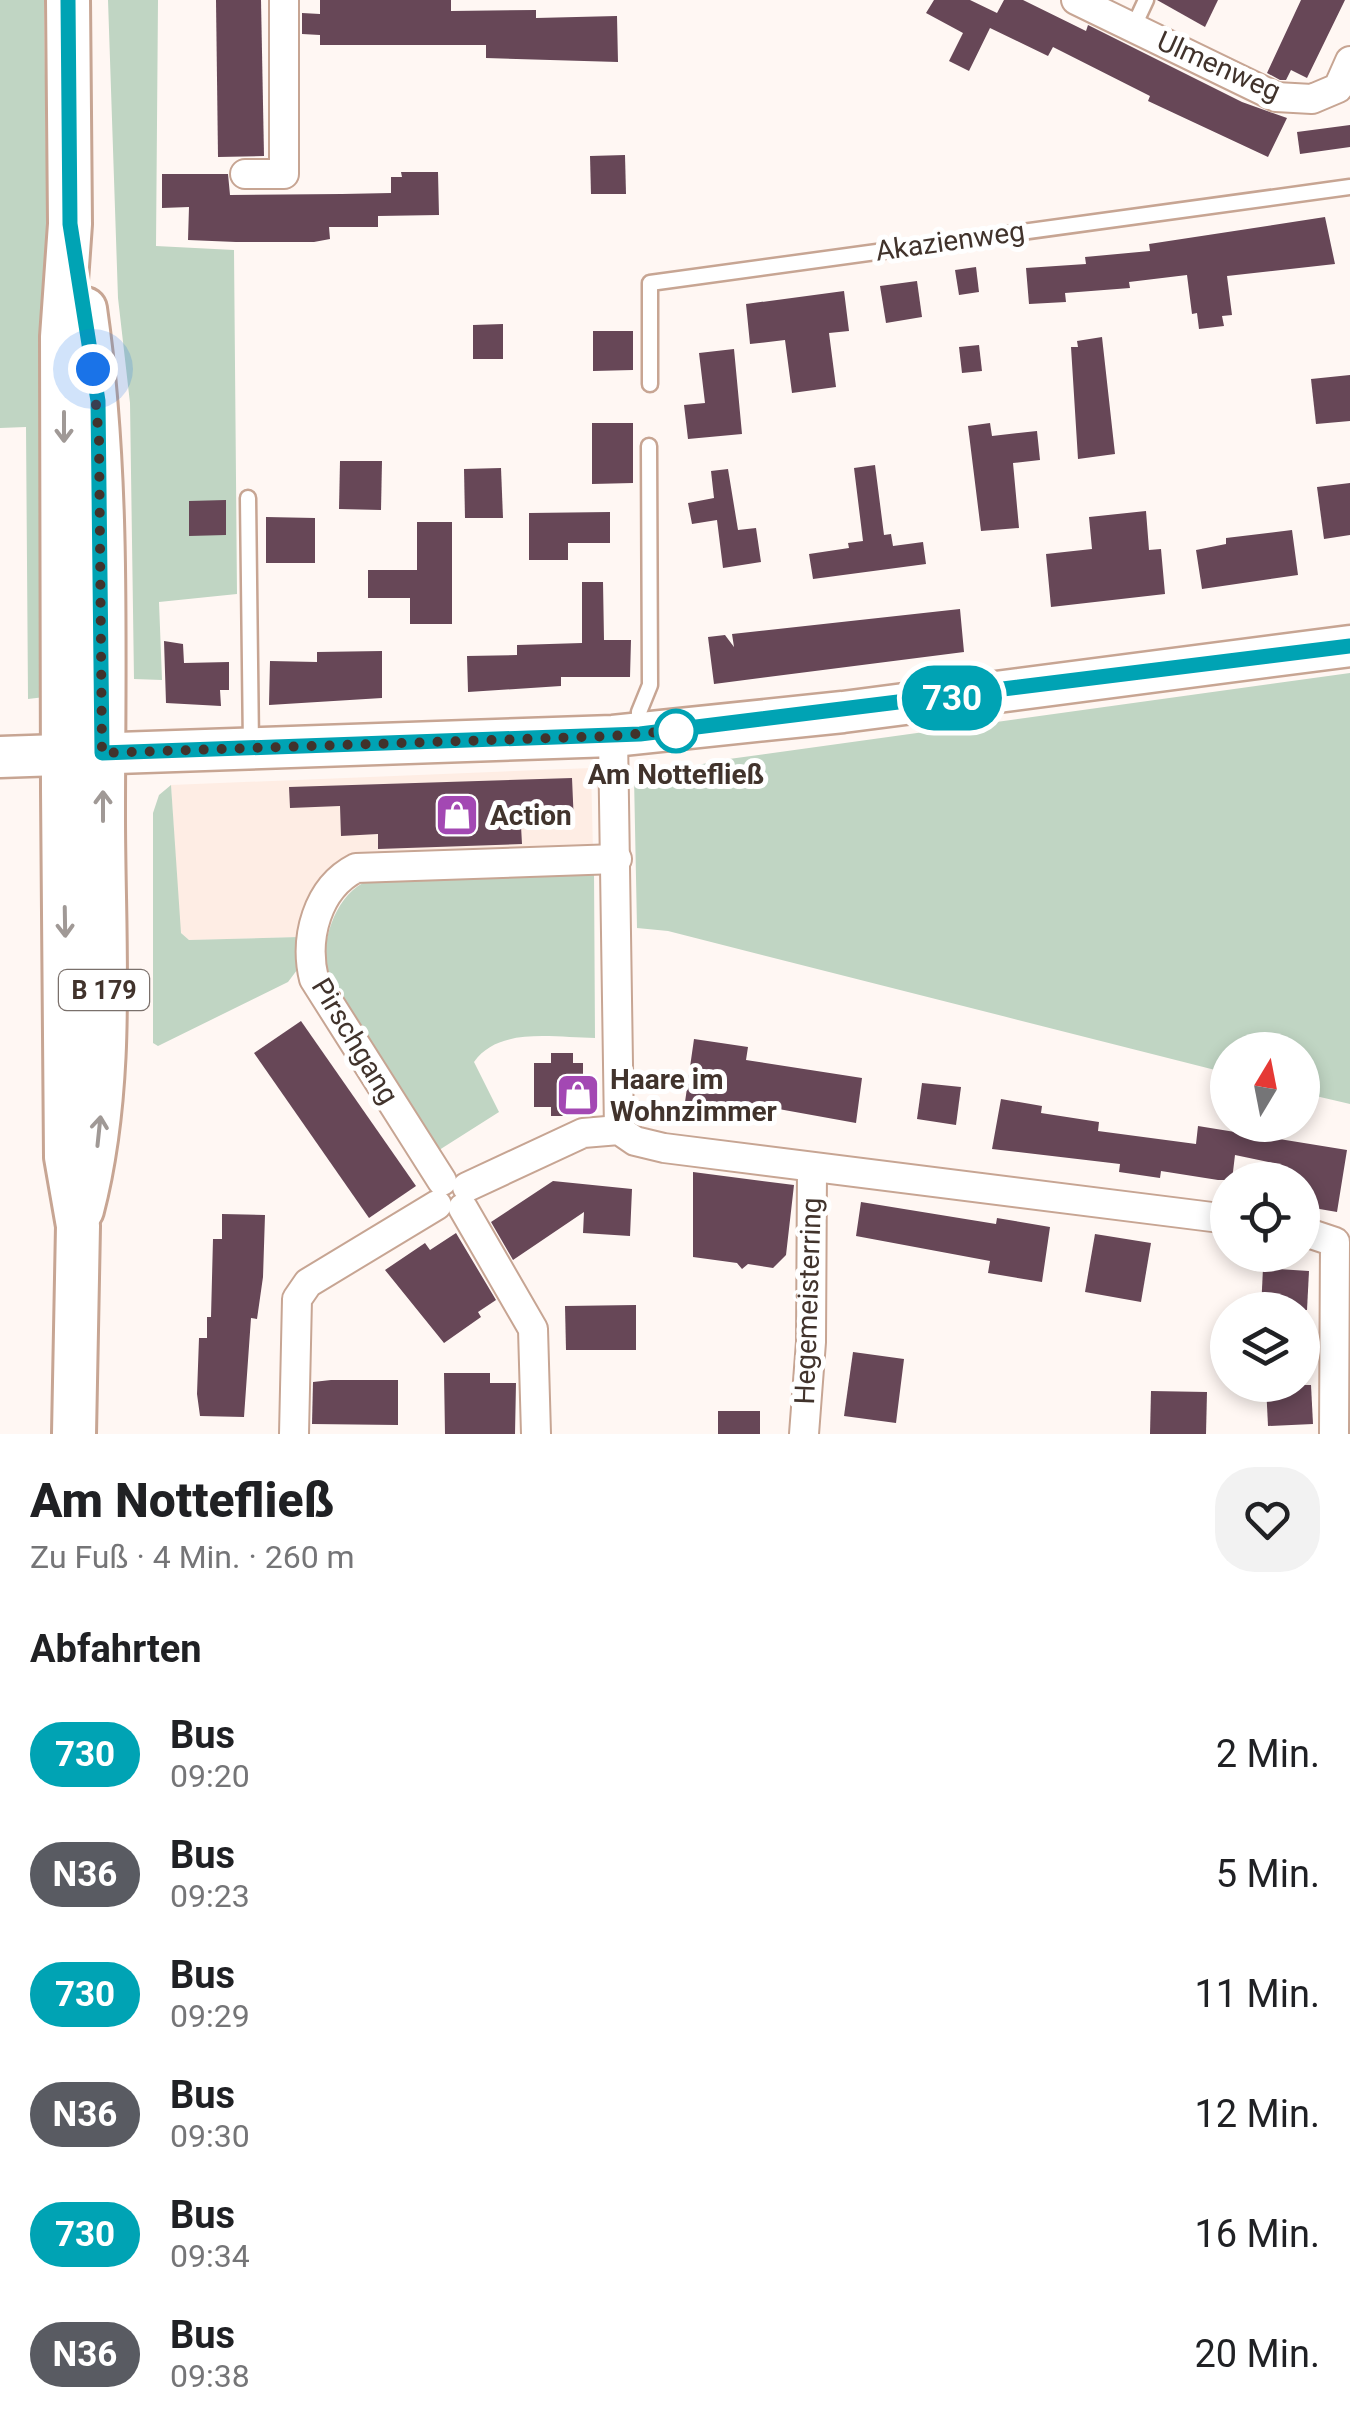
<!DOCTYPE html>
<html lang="de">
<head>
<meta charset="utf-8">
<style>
	body { margin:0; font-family:Roboto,sans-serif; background:#f2f2f2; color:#202124; height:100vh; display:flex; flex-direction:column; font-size:38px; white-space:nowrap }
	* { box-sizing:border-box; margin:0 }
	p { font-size:32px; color:#757577 }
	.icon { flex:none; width:55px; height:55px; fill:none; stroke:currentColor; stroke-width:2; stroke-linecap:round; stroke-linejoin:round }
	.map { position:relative; height:1434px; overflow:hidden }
	.sheet { display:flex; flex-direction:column; background:#fff; flex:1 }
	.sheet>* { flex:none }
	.badge { padding:0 20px; border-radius:32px; font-size:35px; line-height:65px }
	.needle { width:65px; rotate:10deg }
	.tools { position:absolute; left:1210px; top:1032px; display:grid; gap:20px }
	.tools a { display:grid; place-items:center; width:110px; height:110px; border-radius:50%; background:#fff; box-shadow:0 5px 15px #0003; font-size:50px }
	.you { position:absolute; width:50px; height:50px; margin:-25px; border:8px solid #fff; border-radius:50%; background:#1a73e8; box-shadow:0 0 0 15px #1a73e833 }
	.map>.badge { position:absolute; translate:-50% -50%; box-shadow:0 0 0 5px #fff }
	h2 { padding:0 30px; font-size:38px; line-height:90px }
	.round { display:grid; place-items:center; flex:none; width:105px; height:105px; border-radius:40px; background:#f2f2f2 }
	.head { display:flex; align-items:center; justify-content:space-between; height:170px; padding:0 30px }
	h1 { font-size:48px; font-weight:800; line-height:75px }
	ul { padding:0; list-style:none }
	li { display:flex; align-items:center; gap:30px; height:120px; padding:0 30px }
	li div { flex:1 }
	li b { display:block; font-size:38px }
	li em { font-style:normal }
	li .badge { min-width:110px; font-weight:700; text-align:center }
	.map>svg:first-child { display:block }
	.built { fill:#feede4 }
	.green { fill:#c0d5c3 }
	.building { fill:#674757 }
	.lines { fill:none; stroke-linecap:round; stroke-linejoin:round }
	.service-casing { stroke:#c7a593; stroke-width:19 }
	.minor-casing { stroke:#c7a593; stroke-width:32 }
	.secondary-casing { stroke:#c7a593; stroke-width:45 }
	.primary-casing { stroke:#c7a593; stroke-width:48 }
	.service { stroke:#fff; stroke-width:14 }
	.minor { stroke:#fff; stroke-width:28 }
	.secondary { stroke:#fff; stroke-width:40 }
	.primary { stroke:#fff; stroke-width:42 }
	.oneway { stroke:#a09996 }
	.line-casing { stroke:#fff; stroke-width:22 }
	.line { stroke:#00a3b4; stroke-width:15 }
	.walk { stroke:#41332c; stroke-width:10; stroke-dasharray:0 18 }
	.stop-dot { fill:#fff; stroke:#00a3b4; stroke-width:5 }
	.labels { text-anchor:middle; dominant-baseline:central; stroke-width:10; stroke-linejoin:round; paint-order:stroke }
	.shield { fill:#fff; stroke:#7a706b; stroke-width:2.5 }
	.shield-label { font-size:25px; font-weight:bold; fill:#41332c }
	.street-label { font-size:28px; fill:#41332c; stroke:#fff }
	.stop-label { font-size:28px; font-weight:bold; fill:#41332c; stroke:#fff }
	.poi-label { font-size:28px; font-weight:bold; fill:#41332c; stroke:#fff; text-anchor:start }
</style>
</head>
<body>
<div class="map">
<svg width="1350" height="1434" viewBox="0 0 1350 1434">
	<rect width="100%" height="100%" fill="#fff7f3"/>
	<polygon class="built" points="591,768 593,852 355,864 299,937 189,940 180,932 171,785"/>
	<g class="green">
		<polygon points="0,0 44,0 53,696 28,699 26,427 0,428"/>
		<polygon points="108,0 158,0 156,246 234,250 237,594 159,602 162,680 134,679 130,403 118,298"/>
		<polygon points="1350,673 1350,1104 1303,1093 1302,1050 1228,1050 1227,1073 668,931 637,928 634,777 729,759"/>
		<polygon points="171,785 181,933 189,940 299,937 297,970 288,982 158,1046 153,1043 153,813 159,795"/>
		<path d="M594,870L595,1038C555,1038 499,1026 474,1062L499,1112L436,1152L324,972C323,938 335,894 369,880Z"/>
	</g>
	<g class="building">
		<polygon points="216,0 261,0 264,156 218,157"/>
		<polygon points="320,0 451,0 451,11 536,10 536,18 617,16 618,62 486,58 486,45 320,45 320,35 302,34 302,13 320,14"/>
		<polygon points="934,0 970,0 997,13 1004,0 1023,0 1086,31 1088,25 1242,102 1287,118 1268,157 1148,101 1150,96 1053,47 1048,56 990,28 969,71 949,61 963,33 926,13"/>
		<polygon points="1157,0 1218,0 1205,27"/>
		<polygon points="1301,0 1345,0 1307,78 1291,70 1286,80 1280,80 1267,73"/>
		<polygon points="1350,125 1350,147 1300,154 1297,132"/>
		<polygon points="625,155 626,194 591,194 590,156"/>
		<polygon points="401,172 438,172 439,215 378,216 378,227 329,227 330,239 314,242 236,242 188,240 189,207 162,208 162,174 228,174 230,195 342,194 391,193 391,177 402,177"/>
		<polygon points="1325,217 1335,264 1227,276 1232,315 1222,316 1224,326 1199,329 1197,313 1192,314 1187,275 1129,282 1130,288 1065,293 1066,302 1029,304 1026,268 1086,264 1085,257 1150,251 1149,244"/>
		<polygon points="976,267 979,292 959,295 955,270"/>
		<polygon points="917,281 922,317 886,323 880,286"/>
		<polygon points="844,291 849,331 829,333 836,387 792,393 785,340 750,344 746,304"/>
		<polygon points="503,324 503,359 473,359 473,325"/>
		<polygon points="593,331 633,331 633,370 593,371"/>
		<polygon points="1102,337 1115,454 1078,459 1071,347 1078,347 1077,341"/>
		<polygon points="979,345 982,371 962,373 959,347"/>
		<polygon points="734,349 742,434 688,439 684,405 705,403 699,353"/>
		<polygon points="1350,375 1350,421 1316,424 1311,379"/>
		<polygon points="592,423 633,423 633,483 592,484"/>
		<polygon points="990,423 992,436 1037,431 1040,460 1013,463 1019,528 981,531 968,426"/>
		<polygon points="340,461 382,461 381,510 339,509"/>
		<polygon points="875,465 884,535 891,534 893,546 923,542 926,564 813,579 809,554 849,548 848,543 863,541 854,468"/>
		<polygon points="501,468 503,518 465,518 464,469"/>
		<polygon points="728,469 738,530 756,528 761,562 723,568 717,520 692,524 688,503 714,498 711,471"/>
		<polygon points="1350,483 1350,535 1324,539 1317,487"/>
		<polygon points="226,500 226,535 189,536 189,501"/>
		<polygon points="1146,511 1149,550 1161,549 1165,594 1051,607 1046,554 1092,549 1089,517"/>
		<polygon points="610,512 610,543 568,543 568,560 529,560 529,513"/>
		<polygon points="266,517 315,518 315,563 266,563"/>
		<polygon points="417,522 452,522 452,624 410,624 410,598 368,598 368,570 417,570"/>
		<polygon points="1292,530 1298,575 1202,589 1196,550 1226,544 1226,538"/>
		<polygon points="582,582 603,582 604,640 631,640 630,677 561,677 561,686 468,692 467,656 517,655 517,645 582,643"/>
		<polygon points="960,609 964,652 714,684 708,637 725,635 734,647 732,634"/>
		<polygon points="164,641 183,644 184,663 229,662 229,690 220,690 221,706 166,703"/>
		<polygon points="382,651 382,698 269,705 270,661 317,662 317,652"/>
		<polygon points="572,778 574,824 521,826 522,844 378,849 378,834 341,836 340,806 290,808 289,787"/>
		<polygon points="301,1021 416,1186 369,1218 254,1053"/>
		<polygon points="694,1039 748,1047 746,1060 862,1078 856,1123 740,1102 738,1111 685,1102"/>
		<polygon points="551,1053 573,1053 573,1063 583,1063 583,1106 573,1107 573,1116 551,1116 551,1107 534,1107 534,1063 551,1063"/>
		<polygon points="922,1083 961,1087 956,1125 917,1119"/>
		<polygon points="1001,1099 1042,1106 1041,1113 1099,1122 1098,1131 1196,1144 1198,1126 1347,1150 1337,1212 1302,1206 1302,1180 1280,1180 1282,1165 1235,1155 1232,1180 1218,1180 1161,1171 1160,1178 1119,1172 1120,1164 992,1149"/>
		<polygon points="693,1172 794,1185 786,1255 773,1268 748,1264 742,1269 737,1263 693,1257"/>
		<polygon points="553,1181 632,1189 630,1236 583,1233 584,1212 513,1260 491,1222"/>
		<polygon points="861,1202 996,1224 997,1218 1050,1227 1042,1282 988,1273 990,1261 856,1236"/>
		<polygon points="222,1214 265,1215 263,1277 257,1319 251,1318 244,1417 200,1416 197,1394 199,1338 207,1338 207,1317 211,1317 213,1239 222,1239"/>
		<polygon points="456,1233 496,1300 478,1312 481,1317 444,1343 385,1270 425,1243 430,1250"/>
		<polygon points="1095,1234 1151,1243 1141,1302 1085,1292"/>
		<polygon points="1263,1268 1309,1271 1307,1310 1261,1310"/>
		<polygon points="636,1305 636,1350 566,1350 565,1306"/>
		<polygon points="853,1352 904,1359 896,1423 844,1416"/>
		<polygon points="444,1373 490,1373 490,1383 516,1383 515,1434 445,1434"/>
		<polygon points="331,1380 398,1380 398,1425 312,1424 313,1382"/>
		<polygon points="1266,1385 1311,1385 1313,1424 1268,1426"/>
		<polygon points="1151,1391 1207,1392 1206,1434 1150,1434"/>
		<rect x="718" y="1411" width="42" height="23"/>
	</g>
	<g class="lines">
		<g class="service-casing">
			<g id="service">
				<polyline points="1133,28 1146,0"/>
				<polyline points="650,384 650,283 1350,187"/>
				<polyline points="248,498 251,746"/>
				<polyline points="639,728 639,712 650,685 649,446"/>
			</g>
		</g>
		<g class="minor-casing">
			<g id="minor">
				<polyline points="1076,0 1276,97 1312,99 1338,88 1350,61"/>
				<polyline points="245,174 284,174 284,0"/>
				<polyline points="613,736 619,1130"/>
				<path d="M442,1181L314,979C304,938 317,888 356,868L617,859"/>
				<polyline points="467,1187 583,1133 619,1130 635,1141 664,1148 1228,1219"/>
				<polyline points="463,1208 533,1329 536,1434"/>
				<polyline points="1302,1231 1335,1242 1334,1434"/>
				<polyline points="294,1434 297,1299 308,1283 437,1205"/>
				<polyline points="804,1434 811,1342 812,1169"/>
			</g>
		</g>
		<g class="secondary-casing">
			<polyline id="secondary" points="0,757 613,736 843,712 1350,646"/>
		</g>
		<g class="primary-casing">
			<g id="primary">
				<polyline points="68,0 70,224 62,337 63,791 66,1157 78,1226 74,1434"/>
				<path d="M82,1210C115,1083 103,947 103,817C103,648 109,476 85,309"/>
			</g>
		</g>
		<use href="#service" class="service"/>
		<use href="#minor" class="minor"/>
		<use href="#secondary" class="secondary"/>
		<use href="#primary" class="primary"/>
	</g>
	<defs><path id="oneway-shaft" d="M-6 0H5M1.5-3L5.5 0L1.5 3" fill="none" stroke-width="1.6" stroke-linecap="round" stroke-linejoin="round" transform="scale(2.5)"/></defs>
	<g class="oneway">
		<use href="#oneway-shaft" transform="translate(64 427) rotate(90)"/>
		<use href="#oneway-shaft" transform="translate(103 806) rotate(-90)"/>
		<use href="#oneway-shaft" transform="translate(65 922) rotate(89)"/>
		<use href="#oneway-shaft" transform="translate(99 1131) rotate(-84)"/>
	</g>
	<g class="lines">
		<g class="line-casing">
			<polyline id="line" points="68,0 70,224 98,401 102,753 640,734 1350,646"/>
		</g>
		<use href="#line" class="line"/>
		<polyline class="walk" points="93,369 99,440 102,753 613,736 682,730 676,731"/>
	</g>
	<defs>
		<g id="shop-square" transform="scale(2.25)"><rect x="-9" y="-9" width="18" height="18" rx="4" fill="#a348b3" stroke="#fff"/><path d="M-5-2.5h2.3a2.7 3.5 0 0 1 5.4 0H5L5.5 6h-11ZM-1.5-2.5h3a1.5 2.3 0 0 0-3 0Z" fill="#fff"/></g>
	</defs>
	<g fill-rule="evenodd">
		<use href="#shop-square" x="457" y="815"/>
		<use href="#shop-square" x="578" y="1095"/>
	</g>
	<circle class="stop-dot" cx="676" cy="731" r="20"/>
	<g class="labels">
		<rect class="shield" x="59" y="970" width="90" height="40" rx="8"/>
		<g class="shield-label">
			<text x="104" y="990">B 179</text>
		</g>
		<g class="street-label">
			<text transform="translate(1219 66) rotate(24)">Ulmenweg</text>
			<text transform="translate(950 241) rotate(-8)">Akazienweg</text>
			<text transform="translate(355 1041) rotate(59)">Pirschgang</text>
			<text transform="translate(808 1301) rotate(-88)">Hegemeisterring</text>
		</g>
		<g class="stop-label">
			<text x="676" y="774">Am Nottefließ</text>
		</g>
		<g class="poi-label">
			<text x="490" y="815">Action</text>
			<text x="610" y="1079">Haare im<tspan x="610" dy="32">Wohnzimmer</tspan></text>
		</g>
	</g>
</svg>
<div class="tools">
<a><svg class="needle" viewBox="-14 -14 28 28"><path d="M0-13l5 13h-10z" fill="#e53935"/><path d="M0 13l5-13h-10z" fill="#757577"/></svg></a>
<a><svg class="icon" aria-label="locate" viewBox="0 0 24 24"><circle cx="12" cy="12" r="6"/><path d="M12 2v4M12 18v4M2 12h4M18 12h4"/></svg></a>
<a><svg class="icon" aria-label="layers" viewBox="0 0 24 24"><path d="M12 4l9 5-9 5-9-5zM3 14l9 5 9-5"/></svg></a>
</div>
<div class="you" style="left:93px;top:369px"></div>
<b class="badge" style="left:952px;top:698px;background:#00a3b4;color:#fff">730</b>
</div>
<section class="sheet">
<div class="head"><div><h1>Am Nottefließ</h1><p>Zu Fuß · 4 Min. · 260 m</p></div><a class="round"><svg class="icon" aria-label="heart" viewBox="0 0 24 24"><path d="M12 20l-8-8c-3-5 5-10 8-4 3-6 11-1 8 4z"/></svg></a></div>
<h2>Abfahrten</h2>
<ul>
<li><span class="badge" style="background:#00a3b4;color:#fff">730</span><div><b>Bus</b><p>09:20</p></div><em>2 Min.</em></li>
<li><span class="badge" style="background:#595b62;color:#fff">N36</span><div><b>Bus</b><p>09:23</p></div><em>5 Min.</em></li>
<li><span class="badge" style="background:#00a3b4;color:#fff">730</span><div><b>Bus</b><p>09:29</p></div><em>11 Min.</em></li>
<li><span class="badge" style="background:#595b62;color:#fff">N36</span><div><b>Bus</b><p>09:30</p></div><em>12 Min.</em></li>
<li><span class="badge" style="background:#00a3b4;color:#fff">730</span><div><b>Bus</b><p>09:34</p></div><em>16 Min.</em></li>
<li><span class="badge" style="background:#595b62;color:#fff">N36</span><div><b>Bus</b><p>09:38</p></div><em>20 Min.</em></li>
</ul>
</section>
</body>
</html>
